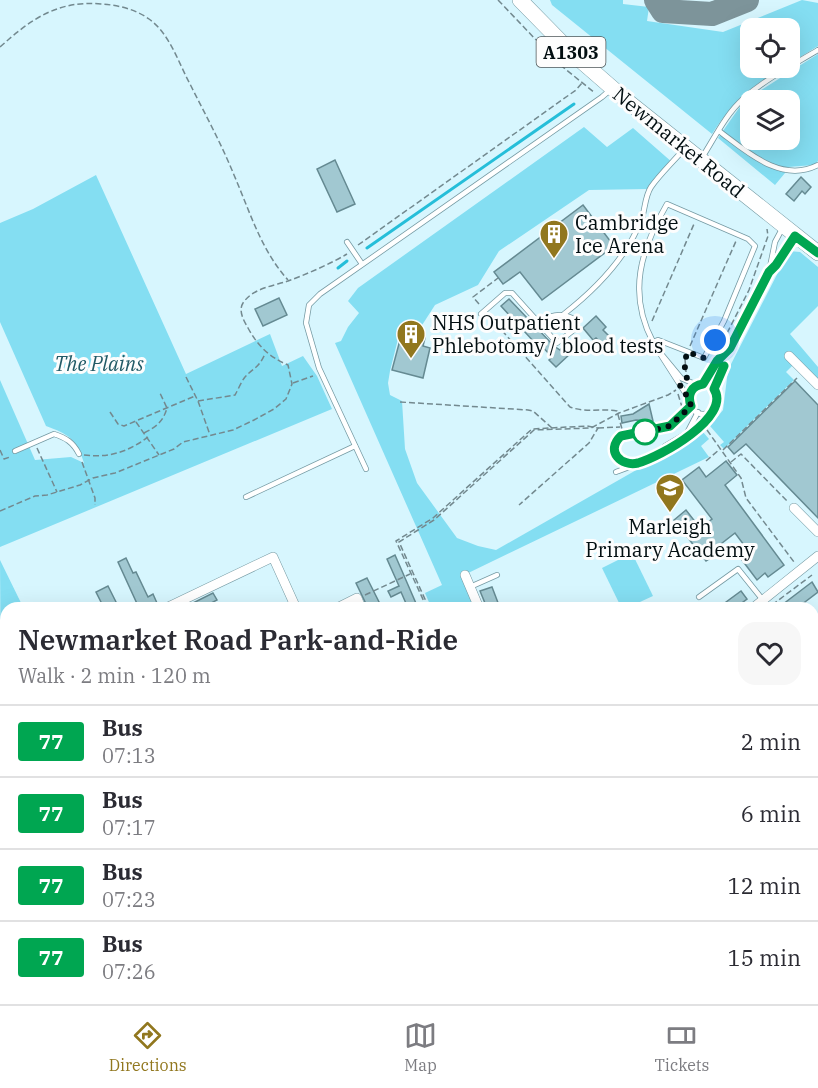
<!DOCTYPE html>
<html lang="en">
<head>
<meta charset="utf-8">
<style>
	body { margin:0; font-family:"IBM Plex Serif",serif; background:#f7f7f7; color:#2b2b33; height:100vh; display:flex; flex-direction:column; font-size:22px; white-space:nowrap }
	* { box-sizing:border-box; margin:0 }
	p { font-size:20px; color:#7c7c81 }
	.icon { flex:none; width:33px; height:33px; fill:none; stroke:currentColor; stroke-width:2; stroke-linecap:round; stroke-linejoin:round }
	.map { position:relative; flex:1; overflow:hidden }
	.sheet { position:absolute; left:0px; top:602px; width:819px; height:404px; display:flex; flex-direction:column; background:#fff; border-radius:18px 18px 0 0; box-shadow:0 6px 24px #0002 }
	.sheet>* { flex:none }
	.badge { padding:0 12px; border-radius:4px; font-size:21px; line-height:39px }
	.buttons { position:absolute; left:740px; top:18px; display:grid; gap:12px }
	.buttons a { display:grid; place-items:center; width:60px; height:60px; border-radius:12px; background:#fff; box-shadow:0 6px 24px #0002; font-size:30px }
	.you { position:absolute; width:30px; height:30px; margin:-15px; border:4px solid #fff; border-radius:50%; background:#1a73e8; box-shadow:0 0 0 9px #1a73e833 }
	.map>.badge { position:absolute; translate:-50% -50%; box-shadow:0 0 0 3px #fff }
	.round { display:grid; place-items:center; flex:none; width:63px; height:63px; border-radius:18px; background:#f7f7f7 }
	.summary { display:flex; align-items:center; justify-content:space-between; height:102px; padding:0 18px }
	h1 { font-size:28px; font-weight:600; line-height:45px }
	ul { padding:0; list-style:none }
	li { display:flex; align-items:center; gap:18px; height:72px; padding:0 18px; border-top:2px solid #e1e1e2 }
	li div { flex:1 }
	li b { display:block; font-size:22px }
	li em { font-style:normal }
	li .badge { min-width:66px; font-weight:700; text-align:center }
	.tabs { display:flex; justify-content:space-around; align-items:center; height:84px; border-top:2px solid #e1e1e2; background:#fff; font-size:16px; color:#7c7c81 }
	.tabs a { display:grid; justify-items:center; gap:3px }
	.tabs .selected { color:#91771e }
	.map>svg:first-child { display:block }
	.green { fill:#84def2; fill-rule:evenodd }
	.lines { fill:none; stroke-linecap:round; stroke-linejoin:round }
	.stream { stroke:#25bed9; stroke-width:3 }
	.taxiway { stroke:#7d949a; stroke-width:24 }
	.building { fill:#a1c8d1; stroke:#658a92; stroke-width:1.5 }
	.service-casing { stroke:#759aa3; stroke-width:6 }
	.minor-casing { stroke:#759aa3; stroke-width:10 }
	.primary-casing { stroke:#759aa3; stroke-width:16 }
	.path { stroke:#73898f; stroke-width:1.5; stroke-dasharray:6 3; stroke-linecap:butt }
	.service { stroke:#fff; stroke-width:4.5 }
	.minor { stroke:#fff; stroke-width:9 }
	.primary { stroke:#fff; stroke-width:15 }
	.line-casing { stroke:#fff; stroke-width:14 }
	.line { stroke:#00a651; stroke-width:9 }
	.walk { stroke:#020e11; stroke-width:6; stroke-dasharray:0 10.8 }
	.stop-dot { fill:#fff; stroke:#00a651; stroke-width:3 }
	.labels { text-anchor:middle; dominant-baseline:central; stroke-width:6; stroke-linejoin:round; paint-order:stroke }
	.shield { fill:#fdfdfd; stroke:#4d5658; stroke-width:1.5 }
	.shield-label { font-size:18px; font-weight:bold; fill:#020e11 }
	.street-label { font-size:20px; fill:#020e11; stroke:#fdfdfd }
	.poi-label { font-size:20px; fill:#020e11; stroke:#fdfdfd; text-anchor:start }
	.park-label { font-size:20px; font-style:italic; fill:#215a66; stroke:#fdfdfd }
</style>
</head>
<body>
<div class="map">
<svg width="818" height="1004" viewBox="0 0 818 1004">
	<rect width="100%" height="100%" fill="#d7f6fe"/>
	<g class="green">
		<path d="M550,0H623V4L649,7L647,21L723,32L802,0L818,3V46L789,64V28H750V68H783C748,89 735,99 712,134L552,5Z"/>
		<path d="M818,54V161L814,165L788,167L784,169L785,173L775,185L718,138L739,108L750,97ZM750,100H789V140H750Z"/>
		<polygon points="584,127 607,147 633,128 673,163 649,189 589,190 499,251 478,285 435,305 417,333 411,330 398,339 390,371 388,383 390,395 402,401 405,449 417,483 457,538 478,546 496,550 703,432 709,439 701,446 709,457 462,576 475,607 431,607 425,593 442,585 335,343 341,341 348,327 359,313 348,301 358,288"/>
		<path d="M96,175L186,374L270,334L282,366L303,356L317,376L332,409L0,547V380L35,460L71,457L84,463C77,439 68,434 46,426L0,322V223L33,209Z"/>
		<polygon points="789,251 800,252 818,267 818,306 790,334 818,367 818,380 789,351 784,356 793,365 786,372 794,380 724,449 720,445 724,442 710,426 723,410 728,370"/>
		<polygon points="632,553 653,596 629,607 621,607 602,568"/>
		<polygon points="0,560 23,607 6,608 6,699 1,701"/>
		<polygon points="135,999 267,999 275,1004 144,1004"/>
	</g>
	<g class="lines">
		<g class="stream">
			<polyline points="367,248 574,104"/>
			<polyline points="338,268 347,261"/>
			<polyline points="281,999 288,1004"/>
		</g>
		<polyline class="taxiway" points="656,0 663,11 712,14 747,0"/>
	</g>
	<g class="building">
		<polygon points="335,160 355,204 337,212 317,169"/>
		<polygon points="801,177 811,187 805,194 802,191 794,201 786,194"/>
		<polygon points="583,205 614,246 542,300 520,272 503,284 494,272"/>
		<polygon points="279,298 287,315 263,326 255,309"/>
		<polygon points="509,299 554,346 560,350 564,346 571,353 556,367 549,360 552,357 537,341 535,343 501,306"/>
		<polygon points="596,316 606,327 603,330 610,337 602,344 596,338 593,340 583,328"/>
		<polygon points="409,334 425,338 423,346 430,348 423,378 392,370 400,340 407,342"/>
		<polygon points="795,381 818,405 818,518 746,444 734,454 728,447"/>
		<polygon points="649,404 653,421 636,420 622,423 621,416 633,414"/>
		<polygon points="726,461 737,475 725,485 784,565 768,577 765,573 757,580 742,560 750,553 735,533 712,551 715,555 706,561 674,520 686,510 700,528 712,519 682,480 699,467 706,477"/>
		<polygon points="395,555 402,571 418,608 408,608 401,592 391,597 388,591 399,586 387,559"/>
		<polygon points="126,558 133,573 136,572 148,597 153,594 157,603 146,608 139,608 118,562"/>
		<polygon points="367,578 380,604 372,608 368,608 356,583"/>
		<polygon points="812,582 818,592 797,608 778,608"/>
		<polygon points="108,586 119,608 104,608 96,592"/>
		<polygon points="492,587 500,608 487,608 480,591"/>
		<polygon points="741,591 747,599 735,608 718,608"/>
		<polygon points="213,593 217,600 202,608 183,608"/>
	</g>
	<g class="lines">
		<g class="service-casing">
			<g id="service">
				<path d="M719,131C746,151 781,184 818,165"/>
				<path d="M703,156C715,137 726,114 743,99C765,79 793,65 818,50"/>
				<path d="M667,204L748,239L755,246L724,321L704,358L658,340L653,342C627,293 641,249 667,204Z"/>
				<polyline points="347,242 362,264"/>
				<polyline points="769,272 776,265 794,238"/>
				<path d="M481,314L505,293H512L557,343L575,329L572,318C560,312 550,316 538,321"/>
				<path d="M564,314C596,289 627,258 642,218C645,209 645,196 651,187C660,174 673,162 684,149"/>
				<polyline points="703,384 717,361 730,348 758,296 769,272 775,242 782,229"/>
				<circle cx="703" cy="399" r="15"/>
				<polyline points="714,389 724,366 725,355"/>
				<polyline points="689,399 657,349 681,378 697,385"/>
				<polyline points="665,446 687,433 698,412"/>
				<path d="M15,451L54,434C66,438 73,442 79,454"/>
				<path d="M636,464C620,460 603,453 621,437L670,426L691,406"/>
				<polyline points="366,469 319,368 306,323 309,305 320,294 602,97 610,90"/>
				<path d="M616,472C645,461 700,441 712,410"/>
				<polyline points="246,497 355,446"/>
				<polyline points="470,587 497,575"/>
				<polyline points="699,597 738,569 763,600"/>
				<polyline points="813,847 818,844"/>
				<polyline points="813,883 818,895"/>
				<polyline points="813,993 818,988"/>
				<polyline points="701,1004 701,999"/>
				<polyline points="801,1004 806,999"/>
			</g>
		</g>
		<g class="minor-casing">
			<g id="minor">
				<polyline points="789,356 818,385"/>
				<polyline points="794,508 818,532"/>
				<polyline points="465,575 479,608"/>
				<polyline points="166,608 273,557 296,608"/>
				<polyline points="337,608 357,598 361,608"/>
				<polyline points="753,608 818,556"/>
				<polyline points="813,643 818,640"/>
				<polyline points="813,710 818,706"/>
				<polyline points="0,724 6,738"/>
				<polyline points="813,789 818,786"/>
				<polyline points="107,999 109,1004"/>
				<polyline points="482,999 488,1004"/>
				<polyline points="540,999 540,1004"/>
				<polyline points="654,999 655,1004"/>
				<polyline points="414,1004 417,999"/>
			</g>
		</g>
		<g class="primary-casing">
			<polyline id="primary" points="520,0 572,53 626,100 818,253"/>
		</g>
		<g class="path">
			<polyline points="498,0 559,64 595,93"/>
			<path d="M0,47C31,19 58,0 101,4C118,5 135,9 149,19C170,34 178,62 190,84C205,114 221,143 234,175C250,212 261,250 288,280"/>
			<polyline points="358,245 576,90 582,83"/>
			<polyline points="479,304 473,297 498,278"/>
			<path d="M490,317L570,407C586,413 601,408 617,411L622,429"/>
			<polyline points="652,321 694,224"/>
			<polyline points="690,346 736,241"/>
			<polyline points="719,349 749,290 768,236 767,229"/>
			<polyline points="685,359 686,372"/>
			<polyline points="186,377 198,401 210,435"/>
			<polyline points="293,383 313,376"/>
			<polyline points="678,394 682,407"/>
			<path d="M198,401L235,395C238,390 241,382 245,377C254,367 258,369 265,354"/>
			<polyline points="400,402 528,410 533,411 552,428"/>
			<polyline points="110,412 118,424 124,426 195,396"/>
			<polyline points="136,422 159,455"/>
			<polyline points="598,428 620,427"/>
			<polyline points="707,430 741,478 746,498 794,562"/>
			<path d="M144,433C156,427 163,422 167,408L159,391"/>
			<polyline points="37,448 57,492"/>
			<polyline points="0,450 4,459 10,457"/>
			<polyline points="723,450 797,378"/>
			<path d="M84,455C109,458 128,452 148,437"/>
			<polyline points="706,461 720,449"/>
			<polyline points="82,462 95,498 95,505"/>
			<polyline points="731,462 741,454 787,501"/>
			<path d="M0,511L35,496L47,495L80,485L93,478L115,473L174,449L183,442L233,430L254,420L274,409L286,399L292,384L288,365C269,357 258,346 248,328C244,321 238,311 243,303C253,288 273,286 288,281C307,274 330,264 347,254"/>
			<polyline points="365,595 410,574"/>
			<polyline points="772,605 812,575"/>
			<polyline points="427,608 396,541 433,518 532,429 587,426 598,428 589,443 519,505"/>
			<polyline points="429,608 399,542 434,520 534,430 591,428 619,413 668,395 676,390"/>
			<polyline points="0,632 6,644"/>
			<polyline points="0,710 6,707"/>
			<polyline points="140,999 149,1004"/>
			<polyline points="220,999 231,1004"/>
			<polyline points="603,999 603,1004"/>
			<polyline points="605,999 605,1004"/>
			<polyline points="333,1004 336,999"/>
		</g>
		<use href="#service" class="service"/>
		<use href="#minor" class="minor"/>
		<use href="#primary" class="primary"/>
	</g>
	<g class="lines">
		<g class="line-casing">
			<path id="line" d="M724,366L714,389C732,417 660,457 638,463C621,467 605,451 621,436L670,426L691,406C687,395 691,386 703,384L717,361L730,348L769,272L776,265L795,236L818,253"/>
		</g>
		<use href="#line" class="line"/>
		<polyline class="walk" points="645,432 641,433 670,426 691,406 689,399 680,386 687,379 684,362 688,352 704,358 715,340"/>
	</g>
	<defs>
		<g id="building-pin" transform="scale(1.5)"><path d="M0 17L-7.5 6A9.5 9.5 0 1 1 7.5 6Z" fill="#91771e" stroke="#fdfdfd"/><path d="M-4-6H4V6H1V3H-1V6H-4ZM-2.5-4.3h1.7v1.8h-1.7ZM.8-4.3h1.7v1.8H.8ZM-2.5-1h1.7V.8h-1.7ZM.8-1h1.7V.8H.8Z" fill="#fff"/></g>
		<g id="school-pin" transform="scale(1.5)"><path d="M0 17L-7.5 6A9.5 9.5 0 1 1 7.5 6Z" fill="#91771e" stroke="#fdfdfd"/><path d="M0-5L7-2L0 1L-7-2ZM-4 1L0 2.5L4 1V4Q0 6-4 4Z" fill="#fff"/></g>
	</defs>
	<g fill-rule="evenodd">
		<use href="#building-pin" x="554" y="234"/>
		<use href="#building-pin" x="411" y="334"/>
		<use href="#school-pin" x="670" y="488"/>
	</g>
	<circle class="stop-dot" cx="645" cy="432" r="12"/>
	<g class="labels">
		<rect class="shield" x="536.5" y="37" width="69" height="30" rx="4.5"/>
		<g class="shield-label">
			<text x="571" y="52">A1303</text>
		</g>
		<g class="street-label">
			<text transform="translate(679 142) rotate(39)">Newmarket Road</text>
		</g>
		<g class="poi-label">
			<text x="575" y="222">Cambridge<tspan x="575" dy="23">Ice Arena</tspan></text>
			<text x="432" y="322">NHS Outpatient<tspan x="432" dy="23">Phlebotomy / blood tests</tspan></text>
			<text x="670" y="526" text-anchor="middle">Marleigh<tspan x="670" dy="23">Primary Academy</tspan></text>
		</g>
		<g class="park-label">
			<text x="99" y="363">The Plains</text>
		</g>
	</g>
</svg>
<div class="buttons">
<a><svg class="icon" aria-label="locate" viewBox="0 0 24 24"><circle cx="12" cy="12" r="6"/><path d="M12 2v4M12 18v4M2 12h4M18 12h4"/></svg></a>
<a><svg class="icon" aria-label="layers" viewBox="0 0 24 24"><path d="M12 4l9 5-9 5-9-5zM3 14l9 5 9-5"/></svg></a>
</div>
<div class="you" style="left:715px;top:340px"></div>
<section class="sheet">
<div class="summary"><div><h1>Newmarket Road Park-and-Ride</h1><p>Walk · 2 min · 120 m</p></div><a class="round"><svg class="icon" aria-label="heart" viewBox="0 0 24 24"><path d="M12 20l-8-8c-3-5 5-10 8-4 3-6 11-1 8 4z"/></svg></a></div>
<ul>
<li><span class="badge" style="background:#00a651;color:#fff">77</span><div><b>Bus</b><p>07:13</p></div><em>2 min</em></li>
<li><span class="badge" style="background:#00a651;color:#fff">77</span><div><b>Bus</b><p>07:17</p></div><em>6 min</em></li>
<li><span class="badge" style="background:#00a651;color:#fff">77</span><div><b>Bus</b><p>07:23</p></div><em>12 min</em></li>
<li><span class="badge" style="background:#00a651;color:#fff">77</span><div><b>Bus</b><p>07:26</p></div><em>15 min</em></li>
</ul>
</section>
</div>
<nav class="tabs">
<a class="selected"><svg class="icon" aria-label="directions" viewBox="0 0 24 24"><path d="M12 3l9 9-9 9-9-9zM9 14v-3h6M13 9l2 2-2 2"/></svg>Directions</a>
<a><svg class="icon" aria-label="map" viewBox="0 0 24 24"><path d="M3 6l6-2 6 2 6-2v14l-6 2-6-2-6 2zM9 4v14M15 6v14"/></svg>Map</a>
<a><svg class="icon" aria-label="tickets" viewBox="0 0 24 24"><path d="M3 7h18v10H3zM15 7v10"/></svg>Tickets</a>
</nav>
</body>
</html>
